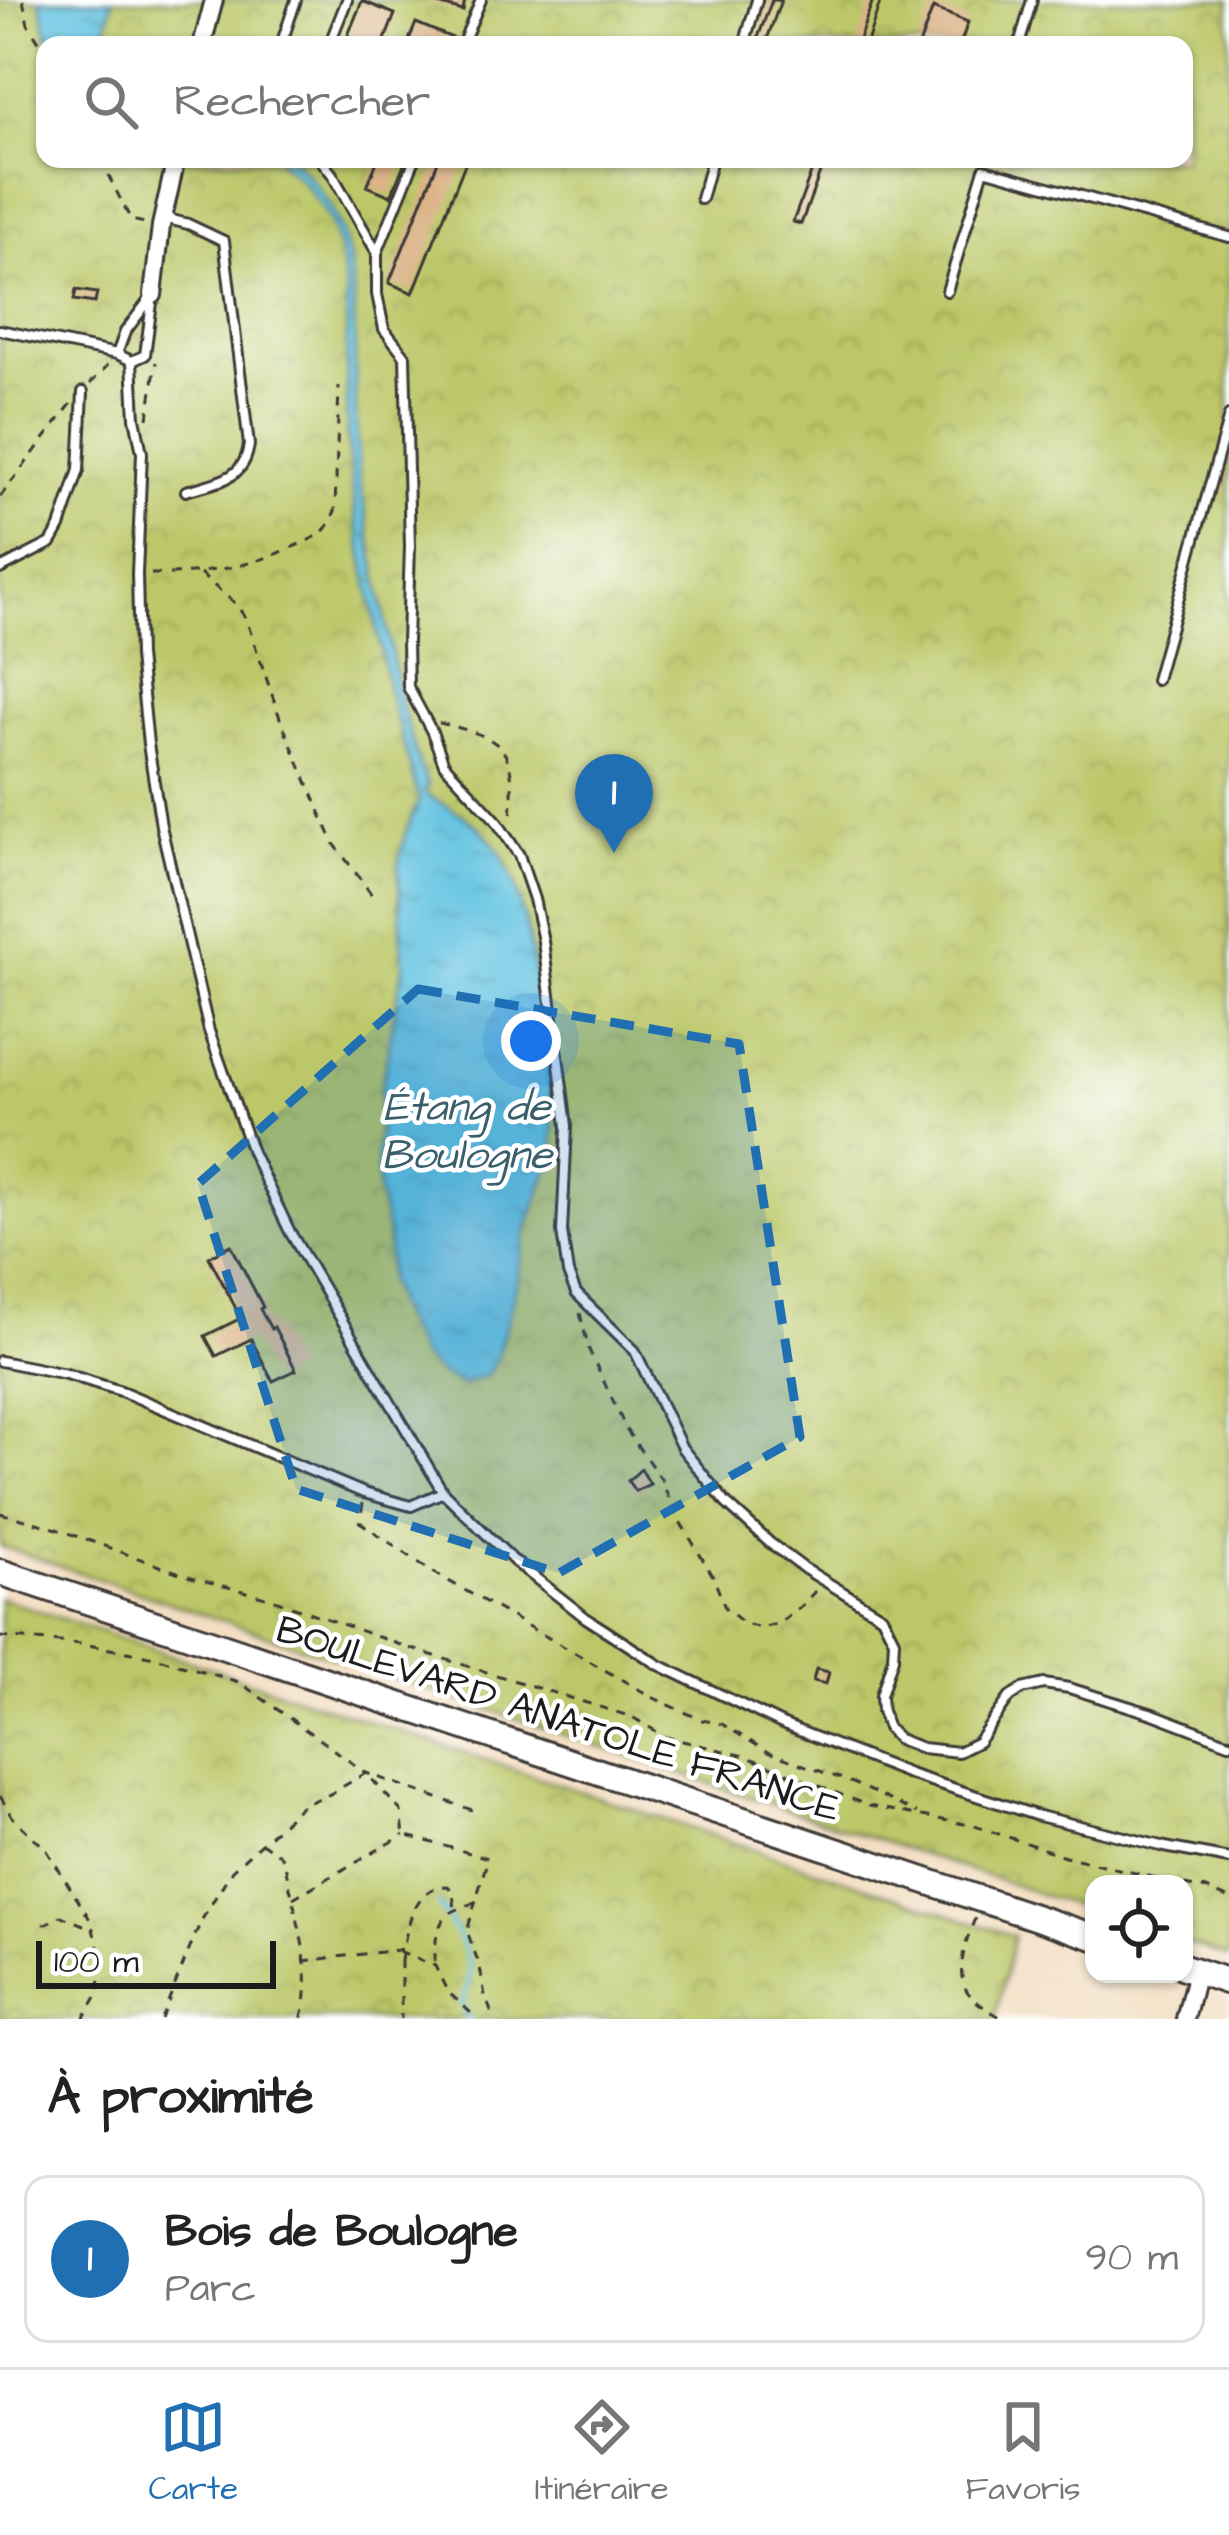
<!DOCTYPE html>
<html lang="fr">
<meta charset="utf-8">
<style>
:root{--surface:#fff;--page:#f2f2f2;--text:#222;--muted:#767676;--line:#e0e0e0;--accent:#1f6fb2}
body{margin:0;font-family:"Architects Daughter",sans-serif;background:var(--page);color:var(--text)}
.controls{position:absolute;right:36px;bottom:36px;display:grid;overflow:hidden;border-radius:24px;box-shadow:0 3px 9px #0004}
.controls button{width:108px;height:108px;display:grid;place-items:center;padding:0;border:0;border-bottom:3px solid var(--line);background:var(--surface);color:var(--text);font:60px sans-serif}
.scale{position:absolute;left:36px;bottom:30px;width:240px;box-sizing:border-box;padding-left:12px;border:6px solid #1c1c1c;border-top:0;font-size:33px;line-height:42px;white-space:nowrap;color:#1c1c1c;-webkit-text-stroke:9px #fff;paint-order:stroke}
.you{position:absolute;left:531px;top:1041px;width:42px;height:42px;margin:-30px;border:9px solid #fff;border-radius:50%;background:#1a73e8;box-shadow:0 0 0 18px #1a73e833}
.badge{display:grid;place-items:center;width:78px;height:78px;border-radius:50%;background:var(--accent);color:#fff;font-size:39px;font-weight:700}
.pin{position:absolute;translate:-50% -99px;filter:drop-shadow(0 3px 6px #0008)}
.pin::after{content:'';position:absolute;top:63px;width:42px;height:36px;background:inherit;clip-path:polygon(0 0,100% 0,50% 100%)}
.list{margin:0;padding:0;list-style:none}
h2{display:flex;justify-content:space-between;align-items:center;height:156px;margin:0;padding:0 48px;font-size:51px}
h2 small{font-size:39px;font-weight:400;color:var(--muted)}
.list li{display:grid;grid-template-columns:78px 1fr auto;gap:36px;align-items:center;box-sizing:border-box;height:168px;margin:0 24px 24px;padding:0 24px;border:3px solid var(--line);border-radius:24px}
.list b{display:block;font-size:45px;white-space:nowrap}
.list p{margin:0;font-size:39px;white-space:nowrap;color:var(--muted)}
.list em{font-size:39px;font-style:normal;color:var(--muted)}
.icon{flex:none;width:66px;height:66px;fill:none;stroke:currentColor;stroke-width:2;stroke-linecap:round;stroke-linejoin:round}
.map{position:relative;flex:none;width:1229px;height:2019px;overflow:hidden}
.search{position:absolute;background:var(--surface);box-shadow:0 3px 9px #0004;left:36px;right:36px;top:36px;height:132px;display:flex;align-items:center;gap:30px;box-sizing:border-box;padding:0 42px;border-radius:24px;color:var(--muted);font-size:45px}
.sheet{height:348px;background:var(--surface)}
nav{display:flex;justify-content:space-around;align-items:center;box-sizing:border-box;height:168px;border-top:3px solid var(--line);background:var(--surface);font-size:33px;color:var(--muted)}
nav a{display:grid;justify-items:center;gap:6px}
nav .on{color:var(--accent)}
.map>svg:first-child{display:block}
.park{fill:url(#park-crowns);stroke:#6c7242;stroke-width:3;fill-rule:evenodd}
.water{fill:url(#water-ripples);stroke:#40707e;stroke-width:3}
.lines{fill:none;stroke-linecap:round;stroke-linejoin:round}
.stream{stroke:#63c3e1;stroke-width:4.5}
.building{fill:#dbb387}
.service-casing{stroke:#3c3935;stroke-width:14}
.minor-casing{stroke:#3c3935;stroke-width:22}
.secondary-casing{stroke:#3c3935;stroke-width:30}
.path{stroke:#3c3935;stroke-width:3;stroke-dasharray:9 9;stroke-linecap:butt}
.service{stroke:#fff;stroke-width:8}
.minor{stroke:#fff;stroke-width:16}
.secondary{stroke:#fff;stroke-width:24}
.path-bridge{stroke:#3c3935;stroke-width:3;stroke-dasharray:9 9;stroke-linecap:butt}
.marked{fill:#1f6fb2;fill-opacity:0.2;stroke:#1f6fb2;stroke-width:9;stroke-dasharray:24 15;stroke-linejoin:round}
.labels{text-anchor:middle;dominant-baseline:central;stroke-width:9;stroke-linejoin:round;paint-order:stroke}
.street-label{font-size:39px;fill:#1c1c1c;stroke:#fff}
.water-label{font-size:42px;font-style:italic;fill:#385f6b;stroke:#fff}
</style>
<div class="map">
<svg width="1229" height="2019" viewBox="0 0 1229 2019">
<defs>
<pattern id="park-crowns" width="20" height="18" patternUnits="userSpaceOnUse" patternTransform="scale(3)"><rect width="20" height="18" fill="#bbc768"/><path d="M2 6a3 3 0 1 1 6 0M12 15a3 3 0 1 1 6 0" fill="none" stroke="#a0aa5a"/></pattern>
<pattern id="water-ripples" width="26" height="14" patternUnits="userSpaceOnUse" patternTransform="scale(3)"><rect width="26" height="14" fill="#63c3e1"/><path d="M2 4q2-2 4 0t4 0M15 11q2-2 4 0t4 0" fill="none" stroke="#55a7c0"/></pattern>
</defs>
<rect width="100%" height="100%" fill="#fff"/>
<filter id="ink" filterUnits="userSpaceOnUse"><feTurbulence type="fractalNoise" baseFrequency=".00833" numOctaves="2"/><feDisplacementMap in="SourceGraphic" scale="24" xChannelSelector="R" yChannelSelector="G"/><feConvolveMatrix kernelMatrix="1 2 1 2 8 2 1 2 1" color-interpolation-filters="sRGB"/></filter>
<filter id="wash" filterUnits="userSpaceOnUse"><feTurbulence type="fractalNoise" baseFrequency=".004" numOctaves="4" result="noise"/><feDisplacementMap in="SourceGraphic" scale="48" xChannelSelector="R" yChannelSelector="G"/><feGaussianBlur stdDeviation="2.7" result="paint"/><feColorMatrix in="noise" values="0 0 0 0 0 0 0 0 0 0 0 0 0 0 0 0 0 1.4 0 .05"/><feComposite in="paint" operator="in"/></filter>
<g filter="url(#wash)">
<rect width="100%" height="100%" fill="#f3dec2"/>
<g class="park">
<path d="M0,0H1229V1958L1184,1942V1884H1094V1912L0,1546ZM45,45H1184V159H45Z"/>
<path d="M0,1598L1014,1936L995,2019H0Z"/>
</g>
<g class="water">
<path d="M40,0H113L102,45H53L47,34Z"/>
<path d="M276,159H291C355,215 354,275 355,354C355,394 356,434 359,475L400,700L416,755L428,786L425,790L427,795L464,816L482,830L501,853L515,885L527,928L546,1042L554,1129L553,1156L528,1227L513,1298L497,1358L486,1376L462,1384L440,1374L421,1356L397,1310L388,1280V1237L378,1191L377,1154L381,1089L403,968L398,865L405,834L419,799L388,689L355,513L347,437L346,292L340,252L329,220L319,203L301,180Z"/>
</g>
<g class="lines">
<path class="stream" d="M438,1905C451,1921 471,1955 470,1975C469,1986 464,1994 461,2004L468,2019"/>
</g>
<g id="blocks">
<g class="building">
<path d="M424,0H465L463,11Z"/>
<path d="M772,0H781L765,45H760L756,43Z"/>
<path d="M873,0H881L866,45H857Z"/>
<path d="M362,1L395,14L383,45H344Z"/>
<path d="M933,8L968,22L960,45H919Z"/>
<path d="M416,23L455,39L452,45H407Z"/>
<path d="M378,159H406L391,196L367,186Z"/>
<path d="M439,159H467L413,293L389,283Z"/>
<path d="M816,159H825L801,224L793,222Z"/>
<path d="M76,290L97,293L95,303L74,300Z"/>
<path d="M231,1245L263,1307L260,1309L271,1329L274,1327L296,1370L273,1381L251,1339L216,1356L205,1336L241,1318L209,1257Z"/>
<path d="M641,1469L650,1484L635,1491L628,1481Z"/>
<path d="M816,1669L829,1672L826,1684L813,1681Z"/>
</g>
</g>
</g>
<g filter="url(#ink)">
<use href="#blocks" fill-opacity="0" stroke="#3c3935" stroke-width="3"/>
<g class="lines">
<defs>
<g id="service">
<path d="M281,45L296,0"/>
<path d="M329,45L347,0"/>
<path d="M462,45L481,0"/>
<path d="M744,45L757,0"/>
<path d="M1019,45L1032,0"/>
<path d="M320,159L332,174L376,251"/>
<path d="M415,159L377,253V294L384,329L405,356L410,546L407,642L408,687L432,732L444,764L495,819L519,855L534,899L543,941L567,1126L562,1232L568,1273L576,1293L635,1351L682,1448L726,1503L770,1543L805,1569L882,1616L894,1640L893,1658L881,1695L882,1711L888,1728L898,1739L922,1748L958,1752L978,1742L1010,1697L1022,1689L1044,1684L1069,1688L1153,1714L1229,1743"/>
<path d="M701,199L712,159"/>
<path d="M164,218L188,224L224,241L249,445C244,481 216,482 186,491"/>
<path d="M947,291L984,169L1229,237"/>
<path d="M153,295L145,355L132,361L117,354L125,332Z"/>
<path d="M0,330L117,354"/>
<path d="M132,361L135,418L142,453L137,574L139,656L148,744L161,826L209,1031L252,1152L290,1232L443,1492L514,1561L586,1618L659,1665L784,1725L909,1774L1035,1815L1165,1847L1229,1859"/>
<path d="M0,569L51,543L60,527L79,470L83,392"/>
<path d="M1156,680L1229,416"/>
<path d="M0,1361L66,1374L121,1391L364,1493L411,1506L443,1492"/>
</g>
<g id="minor">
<path d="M202,45L214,0"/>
<path d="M153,295L161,226L176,159"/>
<path d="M1185,2019L1197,1972"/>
</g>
<g id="secondary">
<path d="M0,1572L1094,1937"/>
<path d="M1184,1967L1229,1982"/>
</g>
</defs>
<use href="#service" class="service-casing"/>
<use href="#minor" class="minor-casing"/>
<use href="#secondary" class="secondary-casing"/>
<g class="path">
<path d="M23,0L28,24L45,51"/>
<path d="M100,159L131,220L145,223"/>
<path d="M90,384L108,365"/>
<path d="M148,418L156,362"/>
<path d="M0,497L71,404"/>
<path d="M151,574C201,575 246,568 293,547C304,542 318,538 326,528C329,525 333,515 335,511L339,386"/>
<path d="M200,574L236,604L246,619L281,721L333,842L372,895"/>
<path d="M439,723C505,738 516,747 511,817"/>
<path d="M580,1313L589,1350L627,1431L661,1479L676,1515L713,1576L725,1608L745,1624L761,1628L780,1623L802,1606L815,1591"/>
<path d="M363,1503L360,1522L431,1571L654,1698L702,1720L722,1724L768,1752L853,1783L917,1813"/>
<path d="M0,1513L51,1527L191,1577L269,1598L409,1648L632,1717L666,1737L745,1756L869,1806L975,1826L1065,1856L1181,1884"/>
<path d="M0,1637L82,1644L155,1657L239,1682L366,1773L472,1810"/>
<path d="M0,1796L13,1818L46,1849L91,1921L101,1960L99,1992L83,2019"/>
<path d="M261,1843L280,1855L285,1864C293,1909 317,1974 301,2019"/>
<path d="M1184,1885L1207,1889L1229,1899"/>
<path d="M293,1898L404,1835"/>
<path d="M975,1918C967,1940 952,1975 970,1995C978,2005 993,2012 1003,2019"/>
<path d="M43,1925L61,1916L91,1928"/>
<path d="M399,1951L435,1966L447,1991L471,2013V2019"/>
<path d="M401,1960V2019"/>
<path d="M303,1961L398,1950L403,1948C409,1921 415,1886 448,1886L453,1892L455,1910"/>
<path d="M435,1962C435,1945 435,1920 454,1911C460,1908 468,1906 474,1902"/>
<path d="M161,2019L201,1921L232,1870L302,1805L330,1794L366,1773L401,1811L404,1835L488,1858L467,1931L480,1967L485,1996L494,2019"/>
</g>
<use href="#service" class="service"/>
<use href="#minor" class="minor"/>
<use href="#secondary" class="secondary"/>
<path class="path-bridge" d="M401,1960L403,1948"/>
</g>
</g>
<path class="marked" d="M418,989L739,1044L800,1437L559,1573L296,1489L198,1184Z"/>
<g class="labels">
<g class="street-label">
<text transform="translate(558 1720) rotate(18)">BOULEVARD ANATOLE FRANCE</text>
</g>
<g class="water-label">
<text x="467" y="1108">Étang de<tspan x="467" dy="48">Boulogne</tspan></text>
</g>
</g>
</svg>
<div class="controls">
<button><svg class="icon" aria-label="locate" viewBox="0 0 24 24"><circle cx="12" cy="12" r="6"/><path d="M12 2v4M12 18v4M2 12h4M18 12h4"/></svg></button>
</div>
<div class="scale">100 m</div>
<div class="you"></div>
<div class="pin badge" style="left:614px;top:853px">1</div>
<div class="search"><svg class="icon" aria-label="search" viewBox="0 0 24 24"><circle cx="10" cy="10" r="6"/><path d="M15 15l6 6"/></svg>Rechercher</div>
</div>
<section class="sheet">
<h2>À proximité<small></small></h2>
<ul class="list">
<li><span class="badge">1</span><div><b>Bois de Boulogne</b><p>Parc</p></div><em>90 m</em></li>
</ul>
</section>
<nav>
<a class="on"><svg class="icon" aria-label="map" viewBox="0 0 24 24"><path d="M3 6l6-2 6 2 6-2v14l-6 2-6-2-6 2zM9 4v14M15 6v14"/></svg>Carte</a>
<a><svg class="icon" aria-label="directions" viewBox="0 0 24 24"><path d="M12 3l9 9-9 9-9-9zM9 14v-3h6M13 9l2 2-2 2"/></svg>Itinéraire</a>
<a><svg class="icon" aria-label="saved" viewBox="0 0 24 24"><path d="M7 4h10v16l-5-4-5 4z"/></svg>Favoris</a>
</nav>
